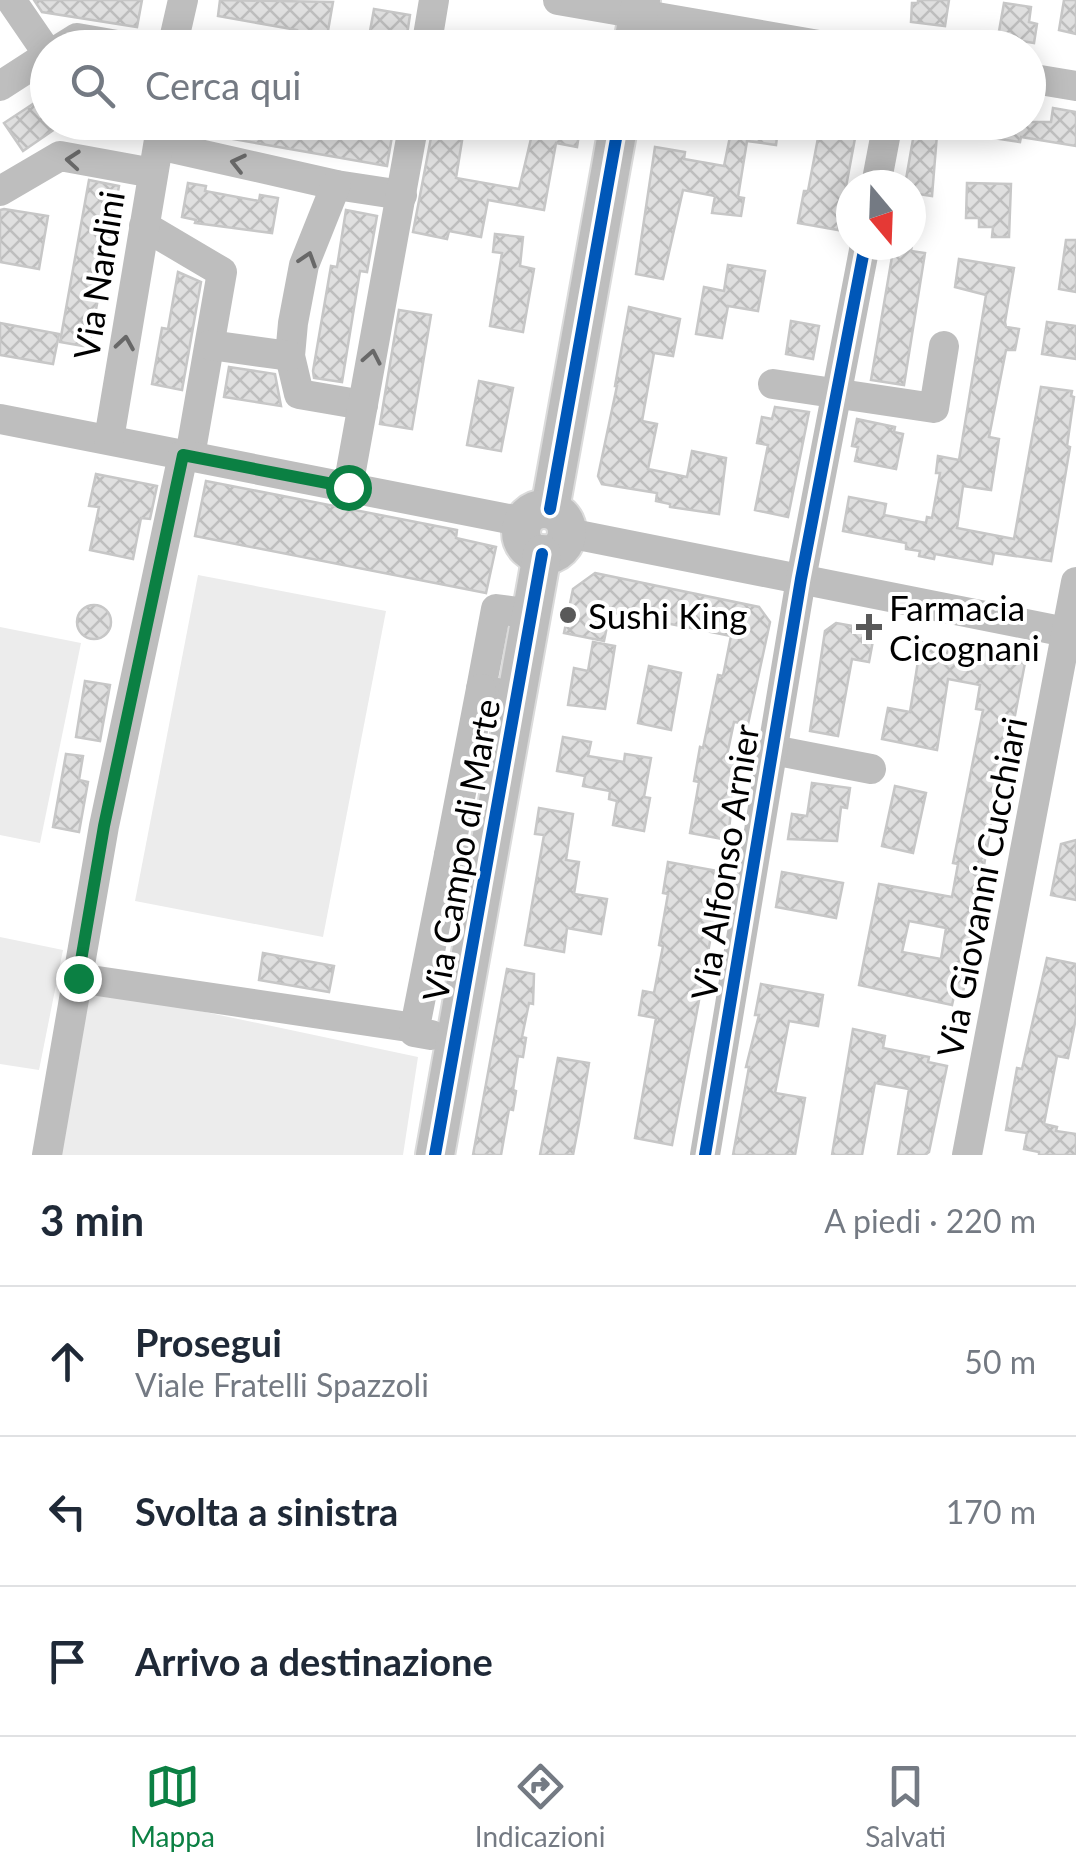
<!DOCTYPE html>
<html lang="it">
<meta charset="utf-8">
<style>
:root{--surface:#fff;--page:#f2f2f3;--text:#1f2937;--muted:#747a83;--line:#e0e1e3;--accent:#0b8043}
body{margin:0;font-family:Lato,sans-serif;background:var(--page);color:var(--text)}
.compass{position:absolute;left:836px;top:170px;width:90px;height:90px;border-radius:50%;background:var(--surface);box-shadow:0 5px 25px #0003;rotate:161deg}
.stop{position:absolute;width:30px;height:30px;margin:-22px;border:8px solid #0b8043;border-radius:50%;background:#fff}
.stop.end{background:#0b8043;border-color:#fff;box-shadow:0 2px 10px #0008}
.list{margin:0;padding:0;list-style:none}
h2{display:flex;justify-content:space-between;align-items:center;height:130px;margin:0;padding:0 40px;font-size:42px}
h2 small{font-size:32px;font-weight:400;color:var(--muted)}
.list li{display:grid;grid-template-columns:65px 1fr auto;gap:30px;align-items:center;box-sizing:border-box;height:150px;padding:0 40px;border-top:2px solid var(--line)}
.list b{display:block;font-size:38px;white-space:nowrap}
.list p{margin:0;font-size:32px;white-space:nowrap;color:var(--muted)}
.list em{font-size:32px;font-style:normal;color:var(--muted)}
.icon{flex:none;width:55px;height:55px;fill:none;stroke:currentColor;stroke-width:2;stroke-linecap:round;stroke-linejoin:round}
.map{position:relative;flex:none;width:1076px;height:1155px;overflow:hidden}
.search{position:absolute;background:var(--surface);box-shadow:0 5px 25px #0003;left:30px;right:30px;top:30px;height:110px;display:flex;align-items:center;gap:25px;box-sizing:border-box;padding:0 35px;border-radius:55px;color:var(--muted);font-size:38px}
.sheet{height:580px;background:var(--surface)}
nav{display:flex;justify-content:space-around;align-items:center;box-sizing:border-box;height:140px;border-top:2px solid var(--line);background:var(--surface);font-size:28px;color:var(--muted)}
nav a{display:grid;justify-items:center;gap:5px}
nav .on{color:var(--accent)}
.map>svg:first-child{display:block}
.garden{fill:#ececec}
.building{fill:url(#building-cross-hatch);stroke:#c7c7c7;stroke-width:2.5;fill-rule:evenodd}
.lines{fill:none;stroke-linecap:round;stroke-linejoin:round}
.major-casing{stroke:#dbdbdb;stroke-width:42}
.minor{stroke:#bebebe;stroke-width:30}
.major{stroke:#bebebe;stroke-width:38}
.cycleway-casing{stroke:#fff;stroke-width:19}
.cycleway{stroke:#0057b8;stroke-width:12}
.oneway{stroke:#686868}
.route{stroke:#0b8043;stroke-width:12}
.poi-dot{fill:#595959;stroke:#fff;stroke-width:4}
.labels{text-anchor:middle;dominant-baseline:central;stroke-width:8;stroke-linejoin:round;paint-order:stroke}
.street-label{font-size:35px;fill:#000;stroke:#fff}
.poi-label{font-size:35px;fill:#000;stroke:#fff;text-anchor:start}
</style>
<div class="map">
<svg width="1076" height="1155" viewBox="0 0 1076 1155">
<defs>
<pattern id="building-cross-hatch" width="8" height="8" patternUnits="userSpaceOnUse" patternTransform="scale(2.5)"><rect width="8" height="8" fill="#dfdfdf"/><path d="M0 0l8 8M0 8l8-8" fill="none" stroke="#bebebe"/></pattern>
</defs>
<rect width="100%" height="100%" fill="#fff"/>
<g class="garden">
<path d="M198,575L386,611L323,937L135,901Z"/>
<path d="M0,627L81,643L40,843L0,835Z"/>
<path d="M0,937L63,950L39,1070L0,1064Z"/>
<path d="M82,986L418,1057L403,1155H51Z"/>
</g>
<g class="building">
<path d="M34,0H142L137,27L42,12Z"/>
<path d="M220,0L333,2L325,48H294L297,30L218,16Z"/>
<path d="M918,0H949L945,26L911,22L912,3H918Z"/>
<path d="M1064,0H1076V34L1059,30Z"/>
<path d="M1004,3L1031,7L1029,22L1037,24L1034,43L998,37Z"/>
<path d="M374,9L410,15L405,48H367Z"/>
<path d="M48,94V122H65L23,151L4,123Z"/>
<path d="M1053,108L1076,112V146L1021,137L1020,142L986,137L987,122H1051Z"/>
<path d="M188,122H317L392,136L387,166L187,131Z"/>
<path d="M434,122H465L456,178L519,189L535,122H581L577,147L556,143L544,210L488,200L481,237L449,231L447,239L413,232Z"/>
<path d="M733,122L778,129L776,145L747,141L738,197L744,198L741,216L712,213L715,196L683,190L663,279L636,274L655,147L685,152L684,159L724,166Z"/>
<path d="M821,122H858L838,230L798,223L804,191H808Z"/>
<path d="M916,122H938L932,196L911,193V185H905Z"/>
<path d="M89,180L119,186L89,347L60,342Z"/>
<path d="M188,183L206,186L205,191L259,201L260,195L278,198L272,233L195,223L196,220L182,217Z"/>
<path d="M967,183L1011,184L1009,237H992L993,227H979V218H966Z"/>
<path d="M4,209L48,216L39,269L0,262V210Z"/>
<path d="M346,210L377,216L367,272L360,271L342,382L314,378L313,371L331,266L337,267Z"/>
<path d="M495,234L523,237L520,266L534,269L523,332L490,326L502,253L493,252Z"/>
<path d="M1066,240H1076V292L1059,289Z"/>
<path d="M894,245H912L911,251L925,253L904,385L871,380Z"/>
<path d="M959,259L1014,268L1005,322L1006,327L1019,329L1015,350H1006L989,437L999,439L991,490L963,486L957,528L1014,539L1041,387L1072,391L1071,396L1074,397L1067,446L1070,447L1051,561L994,553L992,564L935,554L934,559L919,556L920,551L906,549V543L843,531L849,497L886,504L884,515L926,523L927,517L932,518L940,473H936L938,456L959,460L986,295L955,287Z"/>
<path d="M728,265L765,271L758,311L728,306L722,338L696,334L704,287L724,291Z"/>
<path d="M178,272L201,282L182,390L152,384L162,328L168,329Z"/>
<path d="M629,307L680,319L673,356L654,353L642,421L657,424L648,469L687,477L692,451L726,458L719,514L670,507V504L656,501L657,493L602,484L598,476L617,386H615Z"/>
<path d="M399,310L431,315L412,429L380,424Z"/>
<path d="M791,321L819,326L813,359L786,354Z"/>
<path d="M1047,322L1076,326V359L1042,354Z"/>
<path d="M0,323L59,334L53,364L0,355Z"/>
<path d="M229,367L275,374L281,406L224,397Z"/>
<path d="M479,381L513,388L501,451L467,445Z"/>
<path d="M775,407L809,412L788,517L755,510L768,445L757,443L762,417L772,419Z"/>
<path d="M857,419L895,427L894,432L903,434L896,469L855,461L858,447L852,446Z"/>
<path d="M96,474L157,486L150,519L141,518L133,559L90,550L99,507L89,506Z"/>
<path d="M206,481L457,530L456,538L496,547L486,593L195,536Z"/>
<path d="M595,573L759,607L770,622L748,724L734,722L726,760L736,762L728,840L690,833L699,782L694,781L700,747L703,748L718,675L723,676L731,636L610,612L604,641L564,633L573,589Z"/>
<circle cx="94" cy="622" r="17"/>
<path d="M836,623L875,630L869,662L852,659L838,736L810,731L825,631Z"/>
<path d="M593,642L615,646L605,709L568,705L574,668L588,671Z"/>
<path d="M921,642L986,655V652L1014,657L1013,662L1025,663L999,799H995L963,993L955,992L952,1005L859,985L879,884L952,897L958,864L953,863L983,710L976,709L980,685L948,679L937,750L882,739L888,708L910,712ZM909,921L946,928L941,959L902,952Z"/>
<path d="M649,666L681,673L671,730L638,723Z"/>
<path d="M85,681L110,685L100,741L76,737Z"/>
<path d="M563,737L591,742L588,756L624,762L625,754L651,758L644,797L650,798L644,831L613,825L617,801L609,799L610,791L583,786L585,776L557,771Z"/>
<path d="M66,754L83,756L79,780L88,782L79,832L53,827Z"/>
<path d="M812,783L850,788L847,808L841,807L837,841L788,839L792,814L807,816Z"/>
<path d="M895,786L926,793L913,853L882,846Z"/>
<path d="M539,808L573,814L566,860L579,862L574,894L607,899L601,934L567,928L564,952L525,945L544,835L535,834Z"/>
<path d="M1076,840V900L1051,895L1061,844Z"/>
<path d="M668,862L723,872L672,1145L635,1138L656,1018L639,1015L643,991L654,993L663,946L659,945L668,894L663,893Z"/>
<path d="M782,872L843,883L836,918L776,907Z"/>
<path d="M263,953L334,966L329,992L259,980Z"/>
<path d="M1047,958L1076,964V1018L1068,1058L1057,1056L1044,1124L1057,1127L1056,1131L1076,1134V1155H1039V1152L1024,1149L1027,1133L1006,1130L1017,1068L1022,1069Z"/>
<path d="M507,969L534,974L533,1004L529,1003L522,1037L526,1038L523,1057L518,1056L513,1090L516,1091L513,1110L509,1109L501,1155H473Z"/>
<path d="M761,984L823,995L818,1026L789,1021L775,1093L805,1098L795,1155H733L749,1067H746L759,1015H755Z"/>
<path d="M853,1029L885,1036L883,1048L929,1057L928,1062L947,1066L929,1152L925,1155H898L909,1089L875,1083L862,1155H832Z"/>
<path d="M558,1058L589,1063L579,1123L573,1155H540Z"/>
</g>
<g class="lines">
<defs>
<g id="major">
<path d="M632,48L641,0"/>
<path d="M550,509L619,122"/>
<circle cx="544" cy="532" r="23"/>
<path d="M435,1155L542,554"/>
</g>
</defs>
<use href="#major" class="major-casing"/>
<g class="minor">
<path d="M11,0L48,54"/>
<path d="M558,0L836,48"/>
<path d="M61,48L77,38L134,48"/>
<path d="M172,48L183,0"/>
<path d="M426,48L434,0"/>
<path d="M1028,78L1076,86"/>
<path d="M0,86L48,55"/>
<path d="M159,145L336,185L402,195"/>
<path d="M336,185L304,265L293,323L290,356L299,394L363,405"/>
<path d="M876,185L888,122"/>
<path d="M0,191L60,156L153,173"/>
<path d="M144,226L222,272L190,456"/>
<path d="M210,345L290,356"/>
<path d="M773,384L934,408L944,346"/>
<path d="M0,419L524,522"/>
<path d="M109,439L162,122"/>
<path d="M348,487L414,122"/>
<path d="M568,533L1076,634"/>
<path d="M501,694L481,689L496,609L532,614"/>
<path d="M773,750L871,769"/>
<path d="M467,859L449,855L481,689"/>
<path d="M77,978L415,1028"/>
<path d="M431,1035L414,1032L449,855"/>
<path d="M47,1155L104,826L183,455"/>
<path d="M705,1155L801,579L865,245"/>
<path d="M967,1155L1076,582"/>
</g>
<use href="#major" class="major"/>
<defs>
<g id="cycleway">
<path d="M550,509L619,122"/>
<path d="M435,1155L542,554"/>
<path d="M705,1155L801,579L865,245"/>
</g>
</defs>
<use href="#cycleway" class="cycleway-casing"/>
<use href="#cycleway" class="cycleway"/>
</g>
<defs><path id="oneway-chevron" d="M-2-3.5L2.5 0L-2 3.5" fill="none" stroke-width="1.6" stroke-linecap="round" stroke-linejoin="round" transform="scale(2.5)"/></defs>
<g class="oneway">
<use href="#oneway-chevron" transform="translate(73 160) rotate(-175)"/>
<use href="#oneway-chevron" transform="translate(238 163) rotate(-167)"/>
<use href="#oneway-chevron" transform="translate(308 259) rotate(-72)"/>
<use href="#oneway-chevron" transform="translate(125 343) rotate(-81)"/>
<use href="#oneway-chevron" transform="translate(372 357) rotate(-79)"/>
</g>
<g class="lines">
<path class="route" d="M78,978L104,826L183,455L348,487"/>
</g>
<g class="poi-dot">
<circle cx="568" cy="615" r="10"/>
<path d="M864 612h10v10h10v10h-10v10h-10v-10h-10v-10h10z"/>
</g>
<g class="labels">
<g class="street-label">
<text transform="translate(98 275) rotate(-81)">Via Nardini</text>
<text transform="translate(460 850) rotate(-80)">Via Campo di Marte</text>
<text transform="translate(724 862) rotate(-81)">Via Alfonso Arnier</text>
<text transform="translate(981 887) rotate(-79)">Via Giovanni Cucchiari</text>
</g>
<g class="poi-label">
<text x="889" y="607">Farmacia<tspan x="889" dy="40">Cicognani</tspan></text>
<text x="588" y="615">Sushi King</text>
</g>
</g>
</svg>
<svg class="compass" viewBox="-18 -18 36 36"><path d="M0-13l5 13h-10z" fill="#e53935"/><path d="M0 13l5-13h-10z" fill="#747a83"/></svg>
<div class="stop" style="left:348px;top:487px"></div>
<div class="stop end" style="left:78px;top:978px"></div>
<div class="search"><svg class="icon" aria-label="search" viewBox="0 0 24 24"><circle cx="10" cy="10" r="6"/><path d="M15 15l6 6"/></svg>Cerca qui</div>
</div>
<section class="sheet">
<h2>3 min<small>A piedi · 220 m</small></h2>
<ul class="list">
<li><svg class="icon" aria-label="ahead" viewBox="0 0 24 24"><path d="M12 20V5M6 11l6-6 6 6"/></svg><div><b>Prosegui</b><p>Viale Fratelli Spazzoli</p></div><em>50 m</em></li>
<li><svg class="icon" aria-label="left" viewBox="0 0 24 24"><path d="M17 20v-9H6M10 6l-5 5 5 5"/></svg><div><b>Svolta a sinistra</b></div><em>170 m</em></li>
<li><svg class="icon" aria-label="arrive" viewBox="0 0 24 24"><path d="M6 21V4h12l-3 4 3 4H6"/></svg><div><b>Arrivo a destinazione</b></div></li>
</ul>
</section>
<nav>
<a class="on"><svg class="icon" aria-label="map" viewBox="0 0 24 24"><path d="M3 6l6-2 6 2 6-2v14l-6 2-6-2-6 2zM9 4v14M15 6v14"/></svg>Mappa</a>
<a><svg class="icon" aria-label="directions" viewBox="0 0 24 24"><path d="M12 3l9 9-9 9-9-9zM9 14v-3h6M13 9l2 2-2 2"/></svg>Indicazioni</a>
<a><svg class="icon" aria-label="saved" viewBox="0 0 24 24"><path d="M7 4h10v16l-5-4-5 4z"/></svg>Salvati</a>
</nav>
